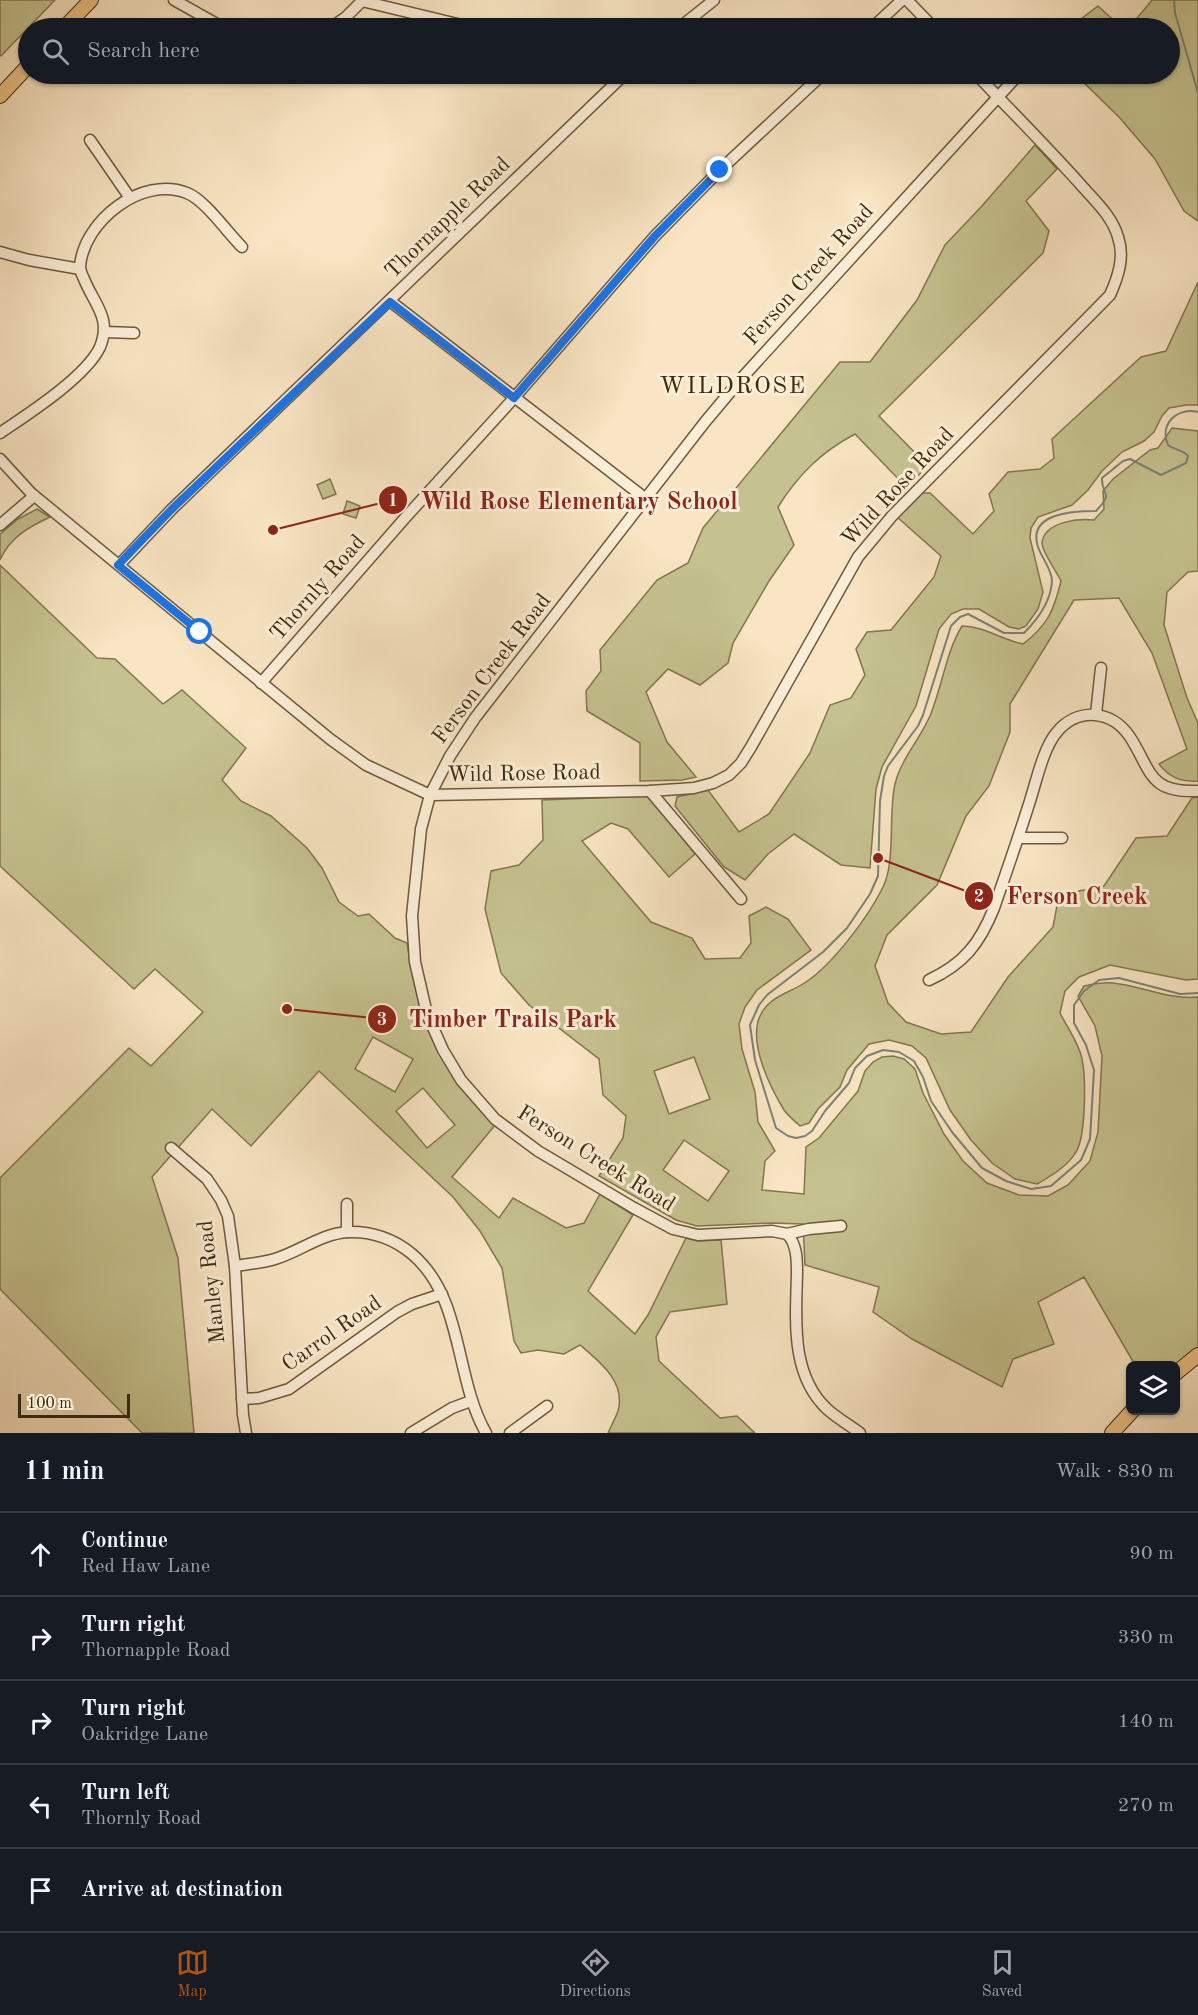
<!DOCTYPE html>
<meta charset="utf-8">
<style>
:root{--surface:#171b24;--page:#242831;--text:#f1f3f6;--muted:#9ea1a6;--line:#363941;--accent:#b45309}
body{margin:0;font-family:"Old Standard TT",serif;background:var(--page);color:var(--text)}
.controls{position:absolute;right:18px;bottom:18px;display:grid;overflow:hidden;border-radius:9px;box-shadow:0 2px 4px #0004}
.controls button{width:54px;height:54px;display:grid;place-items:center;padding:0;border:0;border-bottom:2px solid var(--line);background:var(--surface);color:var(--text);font:30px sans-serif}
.scale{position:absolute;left:18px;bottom:15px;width:112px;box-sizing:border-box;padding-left:6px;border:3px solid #402c0d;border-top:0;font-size:16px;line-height:21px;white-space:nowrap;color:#402c0d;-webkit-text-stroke:4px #fbeed8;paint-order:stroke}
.stop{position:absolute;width:18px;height:18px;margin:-14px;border:4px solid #1a73e8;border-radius:50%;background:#fff}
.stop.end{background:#1a73e8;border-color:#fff;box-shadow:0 2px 6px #0008}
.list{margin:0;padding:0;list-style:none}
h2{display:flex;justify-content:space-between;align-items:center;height:78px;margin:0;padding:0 24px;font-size:26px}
h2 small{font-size:20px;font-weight:400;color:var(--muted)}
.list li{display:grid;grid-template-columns:39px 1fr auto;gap:18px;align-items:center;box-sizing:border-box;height:84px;padding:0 24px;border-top:2px solid var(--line)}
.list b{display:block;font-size:22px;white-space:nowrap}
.list p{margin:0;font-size:20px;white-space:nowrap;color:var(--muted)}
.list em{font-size:20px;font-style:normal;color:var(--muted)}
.icon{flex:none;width:33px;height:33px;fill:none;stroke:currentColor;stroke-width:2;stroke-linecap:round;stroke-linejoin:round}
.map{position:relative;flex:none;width:1198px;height:1433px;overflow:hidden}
.search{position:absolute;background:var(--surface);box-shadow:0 2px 4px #0004;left:18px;right:18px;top:18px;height:66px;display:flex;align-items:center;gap:15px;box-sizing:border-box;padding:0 21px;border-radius:33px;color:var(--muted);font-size:22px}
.sheet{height:498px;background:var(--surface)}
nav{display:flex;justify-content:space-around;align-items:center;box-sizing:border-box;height:84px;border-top:2px solid var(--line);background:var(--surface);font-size:16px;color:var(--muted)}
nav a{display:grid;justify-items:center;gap:3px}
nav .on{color:var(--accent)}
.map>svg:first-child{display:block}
.green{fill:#c5c28f;stroke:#82774e;stroke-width:1.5;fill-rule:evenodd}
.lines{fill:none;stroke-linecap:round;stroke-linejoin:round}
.stream{stroke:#7b8377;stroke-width:2}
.minor-casing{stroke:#6e5a3a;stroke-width:13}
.major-casing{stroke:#402c0d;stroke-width:16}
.minor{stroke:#fbeed8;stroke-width:10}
.major{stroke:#ecc282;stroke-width:14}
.route{stroke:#1a73e8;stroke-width:8}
.labels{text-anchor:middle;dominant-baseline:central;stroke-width:6;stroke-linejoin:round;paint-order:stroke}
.street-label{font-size:22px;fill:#402c0d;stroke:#fbeed8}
.neighbourhood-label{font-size:24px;letter-spacing:1.5px;fill:#402c0d;stroke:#fbeed8}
.leader{fill:none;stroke:#8f2418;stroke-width:2}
.callout-dot{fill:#8f2418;stroke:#fbeed8;stroke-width:2}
.mark-label{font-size:18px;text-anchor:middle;font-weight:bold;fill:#fff}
.callout-label{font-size:24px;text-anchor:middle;font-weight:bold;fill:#8f2418;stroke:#fbeed8;stroke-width:6;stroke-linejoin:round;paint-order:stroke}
</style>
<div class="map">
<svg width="1198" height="1433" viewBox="0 0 1198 1433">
<rect width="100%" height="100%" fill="#f9e5c3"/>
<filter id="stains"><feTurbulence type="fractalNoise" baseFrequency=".00333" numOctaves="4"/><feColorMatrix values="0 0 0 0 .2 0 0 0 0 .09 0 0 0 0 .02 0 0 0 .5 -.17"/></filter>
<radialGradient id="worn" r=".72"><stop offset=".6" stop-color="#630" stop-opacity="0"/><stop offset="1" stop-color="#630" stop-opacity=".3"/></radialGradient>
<g class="green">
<path d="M0,0H55L1,56L0,55Z"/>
<path d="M1152,0H1198V221L1184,211L1155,159L1119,117L1075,74H1170V28H1129Z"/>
<path d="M1098,6L1122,28H1069Z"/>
<path d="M1035,145L1057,169L1026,201L1049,231L1043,253L879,416L928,466L906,487L855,434C821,452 798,475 778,507L794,545L769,581L733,643L728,663L700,685L668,669L646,692L667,742L696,777L682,780L640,781V743L587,711L586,691L601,671L600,650L657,580L688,563L703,528L840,362H870L917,300L945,245L981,207Z"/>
<path d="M1198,282V405H1186L1169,408L1162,416L1154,432L1144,441L1122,452L1102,471L1088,490L1072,505L1038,517L1031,528L1030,538L1043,592L1038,609L1026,626L1019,629L1009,627L979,609H963L951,614L939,629L916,706L882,767L876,789L870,868L841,865L794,834L768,854L745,880L724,867L675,806L677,797L708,790L739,832L769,814L810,753L830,705L851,698L865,675L856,649L867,632L891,630L934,577L941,556L897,517L919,493H930L973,534L994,511L989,494L1008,472L1040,469L1054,458L1052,439L1141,357L1166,351Z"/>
<path d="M1172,428L1198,431V571L1188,572L1167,592L1164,625L1187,698L1198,723V781C1181,782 1170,778 1159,764L1187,749L1152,653L1119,598L1074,600L1010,704V732L989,786L966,816L937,885L887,935L875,966L888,1003L906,1022L941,1034L971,1032L1008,977L1053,927L1059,895L1104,886L1136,838L1167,836L1192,798L1198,797V979L1186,980L1110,965L1079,977L1065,991L1060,1013C1067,1027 1079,1043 1082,1059C1086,1078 1086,1136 1076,1152C1068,1166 1051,1176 1037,1184L1015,1179L992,1163L971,1140L950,1110L926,1058L912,1046L889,1040L869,1044L847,1070L840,1087L818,1109L809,1123L800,1126C795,1121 788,1116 784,1110C770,1087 748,1043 760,1016C769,996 790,993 806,982C833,964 869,916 883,887C896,861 888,815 895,784C901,759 920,739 930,716C942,687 946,652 962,626C984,626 1002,640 1023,644C1048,625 1054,610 1061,581C1057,572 1042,552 1042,543C1044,522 1078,518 1094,520L1104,509L1103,491L1113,479L1150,450L1158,448Z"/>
<path d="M330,479L336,494L323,499L317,485Z"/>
<path d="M347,501L360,506L356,518L343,514Z"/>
<path d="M37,509L50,517C29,527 10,537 0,560V534L18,519Z"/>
<path d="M0,565L97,658L115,659L163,704L182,690L246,748L222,780L241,801L271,816L307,848L322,868L339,902L358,916L369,914L395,938L407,943C415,998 429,1044 464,1091C473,1103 485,1113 496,1124L452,1177L499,1218L513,1198L566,1228L584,1223L600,1194L633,1215L588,1291L635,1334L648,1315L686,1238L698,1241L721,1240L727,1304L670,1312L656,1337L659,1361L720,1418L737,1416L755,1433H608C611,1426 615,1419 618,1411C626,1382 600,1362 580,1345L564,1354L538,1350L521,1353L514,1341L502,1268L480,1231L453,1197L319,1071L251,1146L212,1109L152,1177L178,1258L194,1433H142L0,1289V1178L129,1048L151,1066L203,1012L155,969L134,989L0,866ZM373,1037L413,1059L395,1092L355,1069ZM423,1088L455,1125L427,1148L396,1111Z"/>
<path d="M647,796L653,801L695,854L669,877L628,829L611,823L582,841L651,922L692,938L705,959L740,958L751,943L749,916L766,907L788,919L811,950L757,990L745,1007L739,1024L742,1049L755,1092L758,1122L775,1151L765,1161L762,1190L804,1194L806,1147L819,1138L858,1091L865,1071L873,1062L882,1057L893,1056L904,1059L915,1069L923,1093L944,1134L963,1161L987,1183L1019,1195L1048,1196L1068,1185L1090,1161L1098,1132L1102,1056L1095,1026L1078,996L1084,986C1093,984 1104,982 1113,983C1142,986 1169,1000 1198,997V1347L1175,1365H1135L1084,1277L1038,1302L1054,1344L1013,1359L1002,1387L912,1339L873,1312L879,1287L805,1265L803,1224L773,1223L697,1226L676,1220L599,1176L623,1138L626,1116L603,1095L599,1059L529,1005L501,973L485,909L491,871L519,865L543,840L542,800ZM694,1057L710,1099L669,1114L654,1071ZM684,1140L729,1171L708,1201L663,1170Z"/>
</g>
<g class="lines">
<g class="stream">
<path d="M1174,0L1175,13L1198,93"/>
<path d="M1198,412C1177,407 1159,424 1168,445C1174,450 1184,450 1188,456L1186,463L1161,475L1130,459L1123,461L1102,478C1101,496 1115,491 1096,511C1073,511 1027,513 1038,547C1042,558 1052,570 1052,581C1051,602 1038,619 1024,633H1004L968,614L960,617L951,626L923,715L918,726L888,766L884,776L880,801L878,876L870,894L847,928L823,952L767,995L759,1005L750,1025L755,1060L776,1128L788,1136L796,1138L805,1136L812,1131L825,1111L849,1083L855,1068L867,1056L883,1050L899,1052L914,1061L923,1077L931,1101L952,1132L982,1168L1006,1181L1031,1189L1051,1186L1081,1160L1090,1139L1094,1070L1086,1045L1074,1023V1005L1084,991L1099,980L1119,978L1180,994L1198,993"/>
</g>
<defs>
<g id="minor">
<path d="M174,0L224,28"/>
<path d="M907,0L934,28"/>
<path d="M362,1L474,28"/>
<path d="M330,28L346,17L363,0"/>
<path d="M679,28L714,0"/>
<path d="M872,28L902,0"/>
<path d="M1058,28H1059"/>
<path d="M90,140L130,198"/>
<path d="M0,252L29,260L80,269"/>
<path d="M390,301L646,499"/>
<path d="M105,332L134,333"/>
<path d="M0,433C28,414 86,377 100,347C112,318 94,304 84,279C82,275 80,271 80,266C84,221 142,175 187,193C205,200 227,232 242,247"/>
<path d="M0,459L31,493L330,739L366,765L430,795L650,791L694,788L713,783L729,775L741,763L751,747L858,557L892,516L1110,295C1118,277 1125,257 1118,237C1112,216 1095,201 1081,185C1047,147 1011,111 976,74"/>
<path d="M0,525L34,496"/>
<path d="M119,565L172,509L625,74"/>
<path d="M261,683L405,518L514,398L655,236L720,170L823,74"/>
<path d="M1096,714L1101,668"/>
<path d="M650,791L741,899"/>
<path d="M1018,838H1062"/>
<path d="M929,980C964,964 980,943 994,908C1006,873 1018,839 1029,804C1036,783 1043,748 1057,732C1078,707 1112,710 1130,737C1152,771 1148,793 1198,791"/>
<path d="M171,1148L207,1179L221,1200L228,1216L235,1266L243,1415L246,1433"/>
<path d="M347,1204V1232"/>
<path d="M841,1226L809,1229L787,1234L772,1231L698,1235L673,1229L634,1208L538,1151L495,1119L461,1080L443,1050L427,1014L415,962L412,916L421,829L430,795L450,756L475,718L705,422L741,379L1019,74"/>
<path d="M787,1234C797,1244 797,1260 797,1273C796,1319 790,1374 827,1409C837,1418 849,1425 860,1433"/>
<path d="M235,1266C248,1264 262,1263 275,1259C301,1251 320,1234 348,1232C371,1231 394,1239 412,1254C464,1298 454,1377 486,1433"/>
<path d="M242,1399L259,1398L289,1389L397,1312L412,1304L442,1294"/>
<path d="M411,1433L452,1408L471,1401"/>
<path d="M510,1433L547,1406"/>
</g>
<g id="major">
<path d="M64,28L91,0"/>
<path d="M0,96L28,66"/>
<path d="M1176,1373L1198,1355"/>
<path d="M1112,1433L1133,1410"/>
</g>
</defs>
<use href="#minor" class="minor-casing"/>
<use href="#major" class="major-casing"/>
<use href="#minor" class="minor"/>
<use href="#major" class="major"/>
</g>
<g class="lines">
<path class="route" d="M200,632L118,565L172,509L390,302L514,398L655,236L720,170"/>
</g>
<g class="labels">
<g class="street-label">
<text transform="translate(448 218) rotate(-44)">Thornapple Road</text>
<text transform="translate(809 275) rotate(-48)">Ferson Creek Road</text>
<text transform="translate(898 487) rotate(-47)">Wild Rose Road</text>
<text transform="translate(318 588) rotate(-49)">Thornly Road</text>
<text transform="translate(492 669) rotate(-53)">Ferson Creek Road</text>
<text transform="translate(524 774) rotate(-1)">Wild Rose Road</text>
<text transform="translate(596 1159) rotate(32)">Ferson Creek Road</text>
<text transform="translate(212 1282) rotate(-96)">Manley Road</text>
<text transform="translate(332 1334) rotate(-35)">Carrol Road</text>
</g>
<g class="neighbourhood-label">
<text x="733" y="387">WILDROSE</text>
</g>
</g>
<path class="leader" d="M273 530L393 500M878 858L979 896M287 1009L382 1019"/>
<g class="callout-dot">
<circle cx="273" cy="530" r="6"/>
<circle cx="878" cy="858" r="6"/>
<circle cx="287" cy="1009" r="6"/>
<circle cx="393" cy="500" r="15"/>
<circle cx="979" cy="896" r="15"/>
<circle cx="382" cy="1019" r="15"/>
</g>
<g class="mark-label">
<text x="393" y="506">1</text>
<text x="979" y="902">2</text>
<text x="382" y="1025">3</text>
</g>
<g class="callout-label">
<text x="579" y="509">Wild Rose Elementary School</text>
<text x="1077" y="904">Ferson Creek</text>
<text x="513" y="1027">Timber Trails Park</text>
</g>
<rect width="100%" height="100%" filter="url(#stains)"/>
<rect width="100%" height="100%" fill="url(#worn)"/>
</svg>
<div class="controls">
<button><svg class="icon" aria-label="layers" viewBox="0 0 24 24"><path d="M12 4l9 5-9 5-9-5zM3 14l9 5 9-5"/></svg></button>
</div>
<div class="scale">100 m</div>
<div class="stop" style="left:200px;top:632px"></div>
<div class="stop end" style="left:720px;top:170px"></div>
<div class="search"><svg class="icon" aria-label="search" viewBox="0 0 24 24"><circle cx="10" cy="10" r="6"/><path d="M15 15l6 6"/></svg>Search here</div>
</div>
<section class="sheet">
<h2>11 min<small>Walk · 830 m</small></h2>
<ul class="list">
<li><svg class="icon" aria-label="ahead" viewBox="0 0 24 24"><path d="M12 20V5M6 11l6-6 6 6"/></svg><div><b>Continue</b><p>Red Haw Lane</p></div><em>90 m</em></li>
<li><svg class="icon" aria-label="right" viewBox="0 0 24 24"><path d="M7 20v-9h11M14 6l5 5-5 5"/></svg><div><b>Turn right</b><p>Thornapple Road</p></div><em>330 m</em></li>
<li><svg class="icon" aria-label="right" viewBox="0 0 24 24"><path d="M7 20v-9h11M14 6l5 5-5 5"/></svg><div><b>Turn right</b><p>Oakridge Lane</p></div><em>140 m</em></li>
<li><svg class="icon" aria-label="left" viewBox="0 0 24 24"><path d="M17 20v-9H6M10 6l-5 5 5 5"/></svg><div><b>Turn left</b><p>Thornly Road</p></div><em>270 m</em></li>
<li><svg class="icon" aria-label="arrive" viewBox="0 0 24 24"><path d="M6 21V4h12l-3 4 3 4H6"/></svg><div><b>Arrive at destination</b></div></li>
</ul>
</section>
<nav>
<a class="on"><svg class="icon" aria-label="map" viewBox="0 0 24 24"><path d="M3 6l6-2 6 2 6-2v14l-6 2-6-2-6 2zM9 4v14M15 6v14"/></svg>Map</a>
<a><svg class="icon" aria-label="directions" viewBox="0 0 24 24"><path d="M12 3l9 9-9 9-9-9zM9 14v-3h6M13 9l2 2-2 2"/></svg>Directions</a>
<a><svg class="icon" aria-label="saved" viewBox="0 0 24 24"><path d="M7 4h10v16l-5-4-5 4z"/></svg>Saved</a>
</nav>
